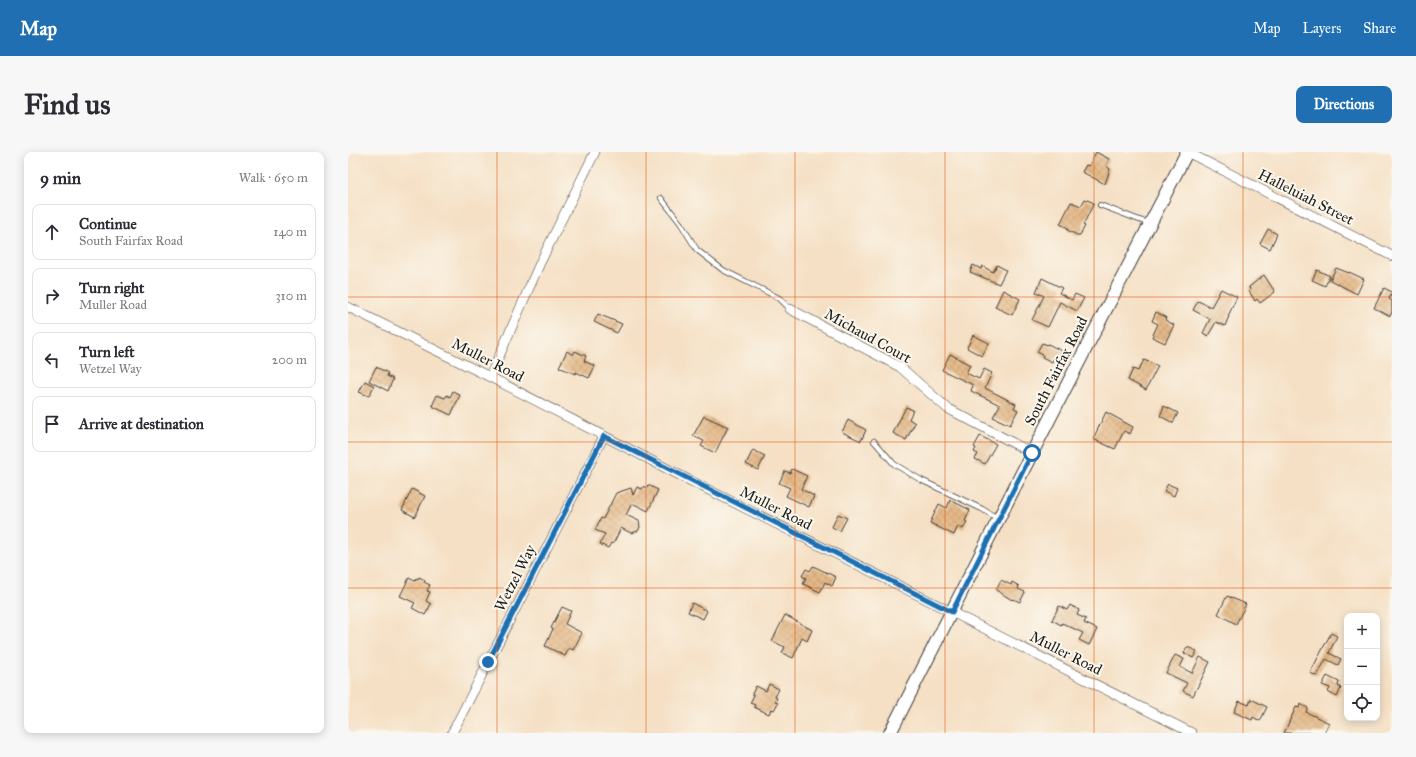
<!DOCTYPE html>
<meta charset="utf-8">
<style>
:root{--surface:#fff;--page:#f7f7f7;--text:#2b2b33;--muted:#7c7c81;--line:#e1e1e2;--accent:#1f6fb2}
body{margin:0;font-family:"IM FELL Great Primer",serif;background:var(--page);color:var(--text)}
.controls{position:absolute;right:12px;bottom:12px;display:grid;overflow:hidden;border-radius:8px;box-shadow:0 2px 10px #0003}
.controls button{width:36px;height:36px;display:grid;place-items:center;padding:0;border:0;border-bottom:1px solid var(--line);background:var(--surface);color:var(--text);font:20px sans-serif}
.stop{position:absolute;width:12px;height:12px;margin:-9px;border:3px solid #1f6fb2;border-radius:50%;background:#fff}
.stop.end{background:#1f6fb2;border-color:#fff;box-shadow:0 1px 4px #0008}
.list{margin:0;padding:0;list-style:none}
h2{display:flex;justify-content:space-between;align-items:center;height:52px;margin:0;padding:0 16px;font-size:17px}
h2 small{font-size:13px;font-weight:400;color:var(--muted)}
.list li{display:grid;grid-template-columns:26px 1fr auto;gap:12px;align-items:center;box-sizing:border-box;height:56px;margin:0 8px 8px;padding:0 8px;border:1px solid var(--line);border-radius:8px}
.list b{display:block;font-size:15px;white-space:nowrap}
.list p{margin:0;font-size:13px;white-space:nowrap;color:var(--muted)}
.list em{font-size:13px;font-style:normal;color:var(--muted)}
.icon{flex:none;width:22px;height:22px;fill:none;stroke:currentColor;stroke-width:2;stroke-linecap:round;stroke-linejoin:round}
.map{position:relative;flex:none;width:1044px;height:581px;overflow:hidden;border-radius:8px}
header{display:flex;align-items:center;gap:24px;box-sizing:border-box;height:56px;padding:0 20px;background:var(--accent);color:#fff}
header strong{font-size:19px}
nav{display:flex;gap:22px;margin-inline-start:auto;font-size:14px}
.intro{display:flex;align-items:center;justify-content:space-between;box-sizing:border-box;height:96px;padding:0 24px}
h1{margin:0;font-size:28px}
.button{padding:10px 18px;border-radius:8px;background:var(--accent);color:#fff;font-size:14px;font-weight:700}
main{display:flex;gap:24px;padding:0 24px}
aside{flex:1;background:var(--surface);border-radius:8px;box-shadow:0 2px 10px #0003}
.map>svg:first-child{display:block}
.building{fill:url(#building-cross-hatch)}
.lines{fill:none;stroke-linecap:round;stroke-linejoin:round}
.service-casing{stroke:#3d3935;stroke-width:6}
.minor-casing{stroke:#3d3935;stroke-width:10}
.tertiary-casing{stroke:#3d3935;stroke-width:14}
.service{stroke:#fff;stroke-width:4.5}
.minor{stroke:#fff;stroke-width:9}
.tertiary{stroke:#fff;stroke-width:12}
.route{stroke:#1f6fb2;stroke-width:5}
.grid{fill:none;stroke:#de560d;stroke-width:1;stroke-opacity:0.55}
.labels{text-anchor:middle;dominant-baseline:central;stroke-width:4;stroke-linejoin:round;paint-order:stroke}
.street-label{font-size:15px;fill:#1c1c1c;stroke:#fbf7ec}
</style>
<header>
<strong>Map</strong>
<nav><a>Map</a><a>Layers</a><a>Share</a></nav>
</header>
<div class="intro"><h1>Find us</h1><a class="button">Directions</a></div>
<main>
<aside>
<h2>9 min<small>Walk · 650 m</small></h2>
<ul class="list">
<li><svg class="icon" aria-label="ahead" viewBox="0 0 24 24"><path d="M12 20V5M6 11l6-6 6 6"/></svg><div><b>Continue</b><p>South Fairfax Road</p></div><em>140 m</em></li>
<li><svg class="icon" aria-label="right" viewBox="0 0 24 24"><path d="M7 20v-9h11M14 6l5 5-5 5"/></svg><div><b>Turn right</b><p>Muller Road</p></div><em>310 m</em></li>
<li><svg class="icon" aria-label="left" viewBox="0 0 24 24"><path d="M17 20v-9H6M10 6l-5 5 5 5"/></svg><div><b>Turn left</b><p>Wetzel Way</p></div><em>200 m</em></li>
<li><svg class="icon" aria-label="arrive" viewBox="0 0 24 24"><path d="M6 21V4h12l-3 4 3 4H6"/></svg><div><b>Arrive at destination</b></div></li>
</ul>
</aside>
<div class="map">
<svg width="1044" height="581" viewBox="0 0 1044 581">
<defs>
<pattern id="building-cross-hatch" width="8" height="8" patternUnits="userSpaceOnUse"><rect width="8" height="8" fill="#e5b988"/><path d="M0 0l8 8M0 8l8-8" fill="none" stroke="#c49e75"/></pattern>
</defs>
<rect width="100%" height="100%" fill="#fbf7ec"/>
<filter id="ink" filterUnits="userSpaceOnUse"><feTurbulence type="fractalNoise" baseFrequency=".025" numOctaves="2"/><feDisplacementMap in="SourceGraphic" scale="8" xChannelSelector="R" yChannelSelector="G"/><feConvolveMatrix kernelMatrix="1 2 1 2 8 2 1 2 1" color-interpolation-filters="sRGB"/></filter>
<filter id="wash" filterUnits="userSpaceOnUse"><feTurbulence type="fractalNoise" baseFrequency=".012" numOctaves="4" result="noise"/><feDisplacementMap in="SourceGraphic" scale="16" xChannelSelector="R" yChannelSelector="G"/><feGaussianBlur stdDeviation="0.9" result="paint"/><feColorMatrix in="noise" values="0 0 0 0 0 0 0 0 0 0 0 0 0 0 0 0 0 1.4 0 .05"/><feComposite in="paint" operator="in"/></filter>
<g filter="url(#wash)">
<rect width="100%" height="100%" fill="#f5e0c5"/>
<g id="blocks">
<g class="building">
<path d="M748,0L761,7L758,14L762,17L757,32L734,20L738,13L741,14Z"/>
<path d="M737,47L746,51L735,73L737,74L732,83H729L719,78L720,76L712,72L723,50L733,54Z"/>
<path d="M920,77L929,82L922,97L912,92Z"/>
<path d="M625,113L633,117L634,114L645,120L649,113L658,118L651,132L622,120Z"/>
<path d="M988,116L1001,121V120L1016,127L1009,142L982,128Z"/>
<path d="M969,118L982,124L977,134L964,128Z"/>
<path d="M916,123L927,140L912,151L909,147L907,149L901,139L902,138L901,135Z"/>
<path d="M694,126L714,136L711,141L724,148L727,142L736,146L729,159L712,150L700,175L684,168L696,144L688,140Z"/>
<path d="M1036,136L1044,140L1041,147L1044,149V160L1042,164L1026,156Z"/>
<path d="M873,137L889,145L880,164H881L877,174L868,170L860,184L855,181L862,167L845,158L850,149L863,155Z"/>
<path d="M655,138L672,147L664,163L647,155Z"/>
<path d="M808,160L818,165L817,168L826,173L817,191L804,185L810,172L804,169Z"/>
<path d="M250,162L274,172L269,181L246,170Z"/>
<path d="M625,183L641,191L634,204L619,196Z"/>
<path d="M694,191L700,193V192L714,199L710,206L707,204L704,210L694,205L695,203L689,200Z"/>
<path d="M219,199L225,203L227,199L238,204L236,209L247,214L241,226L228,220L227,222L211,215Z"/>
<path d="M602,202L622,213L618,221L631,227L636,217L644,221L637,236L668,252L666,256L670,258L662,273L645,265L652,253L623,239L625,233L594,218Z"/>
<path d="M796,208L810,214L798,238L780,228L785,217L790,219Z"/>
<path d="M28,215L40,221L39,224L45,227L40,239L21,229Z"/>
<path d="M17,229L26,234L21,244L11,240Z"/>
<path d="M105,239L112,243L103,263L84,254L89,243L97,246L99,243L102,245Z"/>
<path d="M816,254L830,261L825,271L812,264Z"/>
<path d="M558,255L565,258L561,267L567,271L558,288L545,281Z"/>
<path d="M758,260L785,275L782,282L776,279L767,297L745,287Z"/>
<path d="M356,264L380,275L367,301L353,294L356,289L345,284Z"/>
<path d="M500,268L518,278L513,289L494,280Z"/>
<path d="M632,284L648,292L637,312L627,307L630,302L626,300L628,296L626,295Z"/>
<path d="M405,298L417,304L410,318L398,312Z"/>
<path d="M444,317L459,324L453,337L466,344L461,355L438,344L442,336L431,331L437,319L442,321Z"/>
<path d="M820,332L829,336L826,344L816,339Z"/>
<path d="M300,333L310,338L300,359L284,351L278,363L291,369L292,375L290,379L283,381L273,376L265,392L263,391L260,396L252,392L257,382L247,378L253,366L255,367L268,341L283,336L285,343L289,335L294,337L296,334L299,336Z"/>
<path d="M64,337L77,344L67,365L54,358Z"/>
<path d="M602,348L622,358L617,369L619,370L615,377L610,374L606,383L582,371L591,352L599,356Z"/>
<path d="M490,362L499,366L492,379L484,375Z"/>
<path d="M465,414L488,425L484,434L477,430L472,440L455,432L458,426L454,424L458,417L462,419Z"/>
<path d="M71,425L77,428L76,430L82,433L79,439L82,440L78,449L83,452L77,463L64,456L67,451L52,444L61,426L67,429L68,426L70,427Z"/>
<path d="M653,428L663,433L664,430L671,434L670,437L677,440L672,450L665,447L664,448L648,438Z"/>
<path d="M879,444L898,452L888,472L870,462Z"/>
<path d="M344,451L359,459L355,467L340,460Z"/>
<path d="M722,453L731,458L729,463L738,467L736,471L749,477L741,493L731,488L735,481L714,471L713,473L704,468L711,454L719,458Z"/>
<path d="M214,455L223,459L217,472L234,481L225,498L221,496L217,504L197,494L205,477L203,476Z"/>
<path d="M437,463L464,478L459,489L454,486L445,506L434,501L437,495L424,489Z"/>
<path d="M983,481L989,484L981,501L993,507L990,513L978,507L969,524L962,521Z"/>
<path d="M839,495L849,499L845,506L836,501Z"/>
<path d="M827,503L836,507L832,515L844,521L852,505L862,510L845,544L835,539L839,531L818,521Z"/>
<path d="M979,524L991,530L990,534L993,536L989,545L980,540L982,536L974,533Z"/>
<path d="M421,532L431,537L427,545L429,546L427,550L430,551L426,558L423,557L421,562L406,555L407,553L402,551L406,543L404,542L408,534L418,539Z"/>
<path d="M903,547L919,555L912,569L905,565L904,568L886,560L891,549L901,553Z"/>
<path d="M952,552L960,556L958,560L981,571L976,581H936L948,555L951,556Z"/>
</g>
</g>
</g>
<g filter="url(#ink)">
<use href="#blocks" fill-opacity="0" stroke="#3d3935" stroke-width="1"/>
<g class="lines">
<defs>
<g id="service">
<path d="M313,46L333,72L349,98L375,118L431,146L442,157"/>
<path d="M752,53L802,72"/>
<path d="M526,289L546,312L573,328L634,357L649,366"/>
</g>
<g id="minor">
<path d="M839,0L1044,104"/>
<path d="M0,155L142,225L341,328L844,581"/>
<path d="M442,157L552,215L599,256L684,301"/>
<path d="M142,225L192,111L247,0"/>
<path d="M104,581L256,284"/>
</g>
<path id="tertiary" d="M542,581L684,301L839,0"/>
</defs>
<use href="#service" class="service-casing"/>
<use href="#minor" class="minor-casing"/>
<use href="#tertiary" class="tertiary-casing"/>
<use href="#service" class="service"/>
<use href="#minor" class="minor"/>
<use href="#tertiary" class="tertiary"/>
</g>
</g>
<g class="lines" filter="url(#ink)">
<path class="route" d="M140,510L256,284L604,460L684,301"/>
</g>
<path class="grid" d="M149,0V581M298,0V581M447,0V581M597,0V581M746,0V581M895,0V581M0,145H1044M0,290H1044M0,436H1044"/>
<g class="labels">
<g class="street-label">
<text transform="translate(958 45) rotate(27)">Halleluiah Street</text>
<text transform="translate(520 184) rotate(29)">Michaud Court</text>
<text transform="translate(140 208) rotate(27)">Muller Road</text>
<text transform="translate(708 219) rotate(-63)">South Fairfax Road</text>
<text transform="translate(428 356) rotate(27)">Muller Road</text>
<text transform="translate(167 426) rotate(-63)">Wetzel Way</text>
<text transform="translate(718 501) rotate(27)">Muller Road</text>
</g>
</g>
</svg>
<div class="controls">
<button>+</button>
<button>−</button>
<button><svg class="icon" aria-label="locate" viewBox="0 0 24 24"><circle cx="12" cy="12" r="6"/><path d="M12 2v4M12 18v4M2 12h4M18 12h4"/></svg></button>
</div>
<div class="stop" style="left:684px;top:301px"></div>
<div class="stop end" style="left:140px;top:510px"></div>
</div>
</main>
